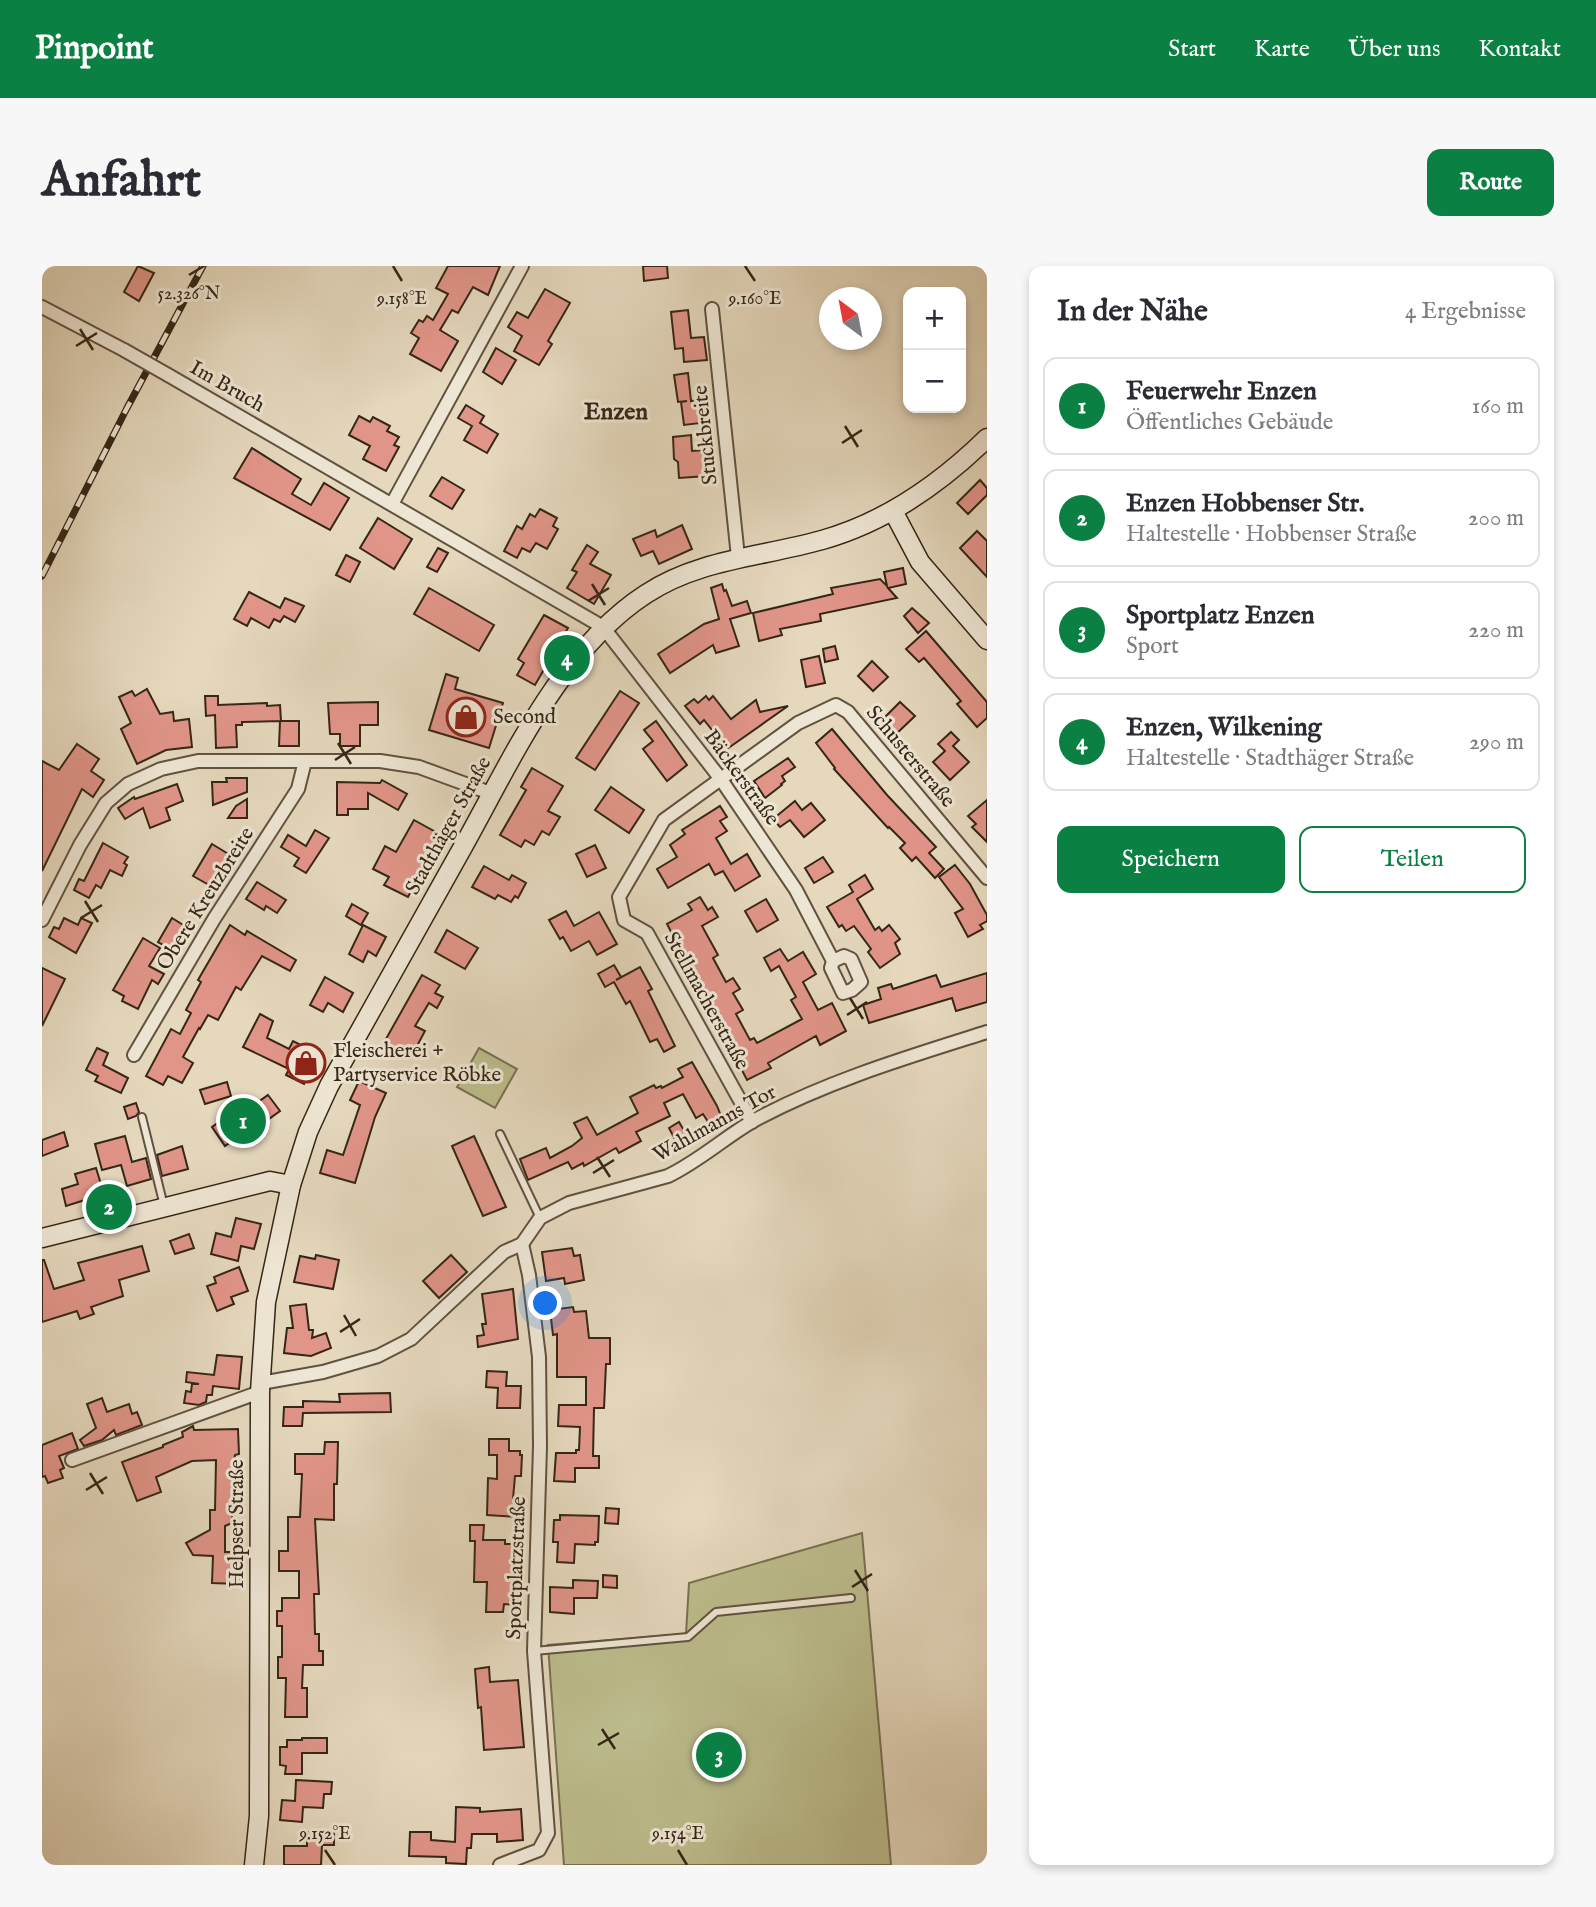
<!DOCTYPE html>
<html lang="de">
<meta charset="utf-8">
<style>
:root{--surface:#fff;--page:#f7f7f7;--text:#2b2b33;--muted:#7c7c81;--line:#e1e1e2;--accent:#0b8043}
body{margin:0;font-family:"IM FELL English",serif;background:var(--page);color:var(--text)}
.controls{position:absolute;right:21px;top:21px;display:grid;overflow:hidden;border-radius:14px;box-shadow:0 4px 10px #0003}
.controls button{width:63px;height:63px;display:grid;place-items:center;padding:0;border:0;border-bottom:2px solid var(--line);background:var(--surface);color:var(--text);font:35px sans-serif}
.compass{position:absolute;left:777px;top:21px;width:63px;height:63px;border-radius:50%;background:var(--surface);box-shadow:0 4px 10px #0003;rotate:328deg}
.you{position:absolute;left:504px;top:1038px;width:24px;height:24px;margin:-18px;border:5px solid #fff;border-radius:50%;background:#1a73e8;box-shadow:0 0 0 10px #1a73e833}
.badge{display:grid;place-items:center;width:46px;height:46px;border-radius:50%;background:var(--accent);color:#fff;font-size:23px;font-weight:700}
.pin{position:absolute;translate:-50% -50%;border:4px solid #fff;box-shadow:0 2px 7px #0006}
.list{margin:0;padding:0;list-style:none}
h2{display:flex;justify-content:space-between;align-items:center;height:91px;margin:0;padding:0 28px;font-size:30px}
h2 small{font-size:23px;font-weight:400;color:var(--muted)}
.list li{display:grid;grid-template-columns:46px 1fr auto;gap:21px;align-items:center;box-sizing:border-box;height:98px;margin:0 14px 14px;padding:0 14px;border:2px solid var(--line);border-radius:14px}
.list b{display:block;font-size:26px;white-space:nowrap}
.list p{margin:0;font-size:23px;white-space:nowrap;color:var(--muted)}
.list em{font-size:23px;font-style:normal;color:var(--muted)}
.actions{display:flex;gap:14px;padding:21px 28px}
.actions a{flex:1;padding:16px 0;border:2px solid var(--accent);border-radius:14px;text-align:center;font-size:24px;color:var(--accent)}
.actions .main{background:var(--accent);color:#fff}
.map{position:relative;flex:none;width:945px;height:1599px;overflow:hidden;border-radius:14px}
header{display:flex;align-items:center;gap:42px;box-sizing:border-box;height:98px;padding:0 35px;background:var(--accent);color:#fff}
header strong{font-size:33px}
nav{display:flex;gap:38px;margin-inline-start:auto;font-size:24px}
.intro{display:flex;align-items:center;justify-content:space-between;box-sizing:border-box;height:168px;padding:0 42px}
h1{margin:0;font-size:49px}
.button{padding:18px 32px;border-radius:14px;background:var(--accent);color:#fff;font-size:24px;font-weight:700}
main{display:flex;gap:42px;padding:0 42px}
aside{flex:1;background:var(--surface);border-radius:14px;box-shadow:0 4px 10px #0003}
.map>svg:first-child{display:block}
.green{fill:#bcbc8c;stroke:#787151;stroke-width:2}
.building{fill:#e19589;stroke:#352616;stroke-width:2}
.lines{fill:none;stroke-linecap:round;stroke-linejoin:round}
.lane-casing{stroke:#615240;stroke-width:10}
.street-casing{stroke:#615240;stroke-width:16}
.secondary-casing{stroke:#352616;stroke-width:21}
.lane{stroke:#eee6d4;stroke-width:6}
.street{stroke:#eee6d4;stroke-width:12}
.secondary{stroke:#eee6d4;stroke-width:18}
.rail-casing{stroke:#352616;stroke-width:7}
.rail{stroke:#eee6d4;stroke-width:4.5;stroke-dasharray:13;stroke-linecap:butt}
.street-bridge-casing{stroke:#615240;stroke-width:16;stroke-linecap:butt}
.street-bridge{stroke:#eee6d4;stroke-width:12}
.ticks{fill:none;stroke:#352616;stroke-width:2.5}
.labels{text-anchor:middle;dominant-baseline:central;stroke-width:6;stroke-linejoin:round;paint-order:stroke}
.street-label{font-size:21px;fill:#352616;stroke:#eee6d4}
.poi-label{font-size:21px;fill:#352616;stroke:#eee6d4;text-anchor:start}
.quarter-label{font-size:24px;font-weight:bold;fill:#352616;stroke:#eee6d4}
.ticks-label{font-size:18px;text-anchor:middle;fill:#352616;stroke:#eee6d4;stroke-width:6;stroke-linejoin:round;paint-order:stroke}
</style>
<header>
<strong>Pinpoint</strong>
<nav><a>Start</a><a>Karte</a><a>Über uns</a><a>Kontakt</a></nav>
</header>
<div class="intro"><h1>Anfahrt</h1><a class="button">Route</a></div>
<main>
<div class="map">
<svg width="945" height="1599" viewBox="0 0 945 1599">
<rect width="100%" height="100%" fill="#e5d8bd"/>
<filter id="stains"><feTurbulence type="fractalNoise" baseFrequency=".00286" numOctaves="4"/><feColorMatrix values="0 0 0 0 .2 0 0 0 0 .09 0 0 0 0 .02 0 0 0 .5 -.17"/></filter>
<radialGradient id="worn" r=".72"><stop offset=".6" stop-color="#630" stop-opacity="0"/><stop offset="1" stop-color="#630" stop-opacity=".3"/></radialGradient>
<g class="green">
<path d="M437,782L475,803L453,842L415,821Z"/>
<path d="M820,1267L849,1599H522L506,1379L644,1368L647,1317Z"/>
</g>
<g class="building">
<path d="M96,0L112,7L97,35L82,26Z"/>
<path d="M406,0H458L446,29L431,21L416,47L410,44L398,64L416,75L399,105L368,88L377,72L369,67L377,54L381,56L385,50L391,54L406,28L394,22Z"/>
<path d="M601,0H625L626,12L602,15Z"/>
<path d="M503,23L528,37L506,75L510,78L497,99L472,85L480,70L466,61L475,46L486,52Z"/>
<path d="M646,44L649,72L662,71L665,94L642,96L641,82L633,83L629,46Z"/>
<path d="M454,82L474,94L460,118L441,106Z"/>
<path d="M646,107L649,135L664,133L667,156L642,159L639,136L645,135L636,136L632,109Z"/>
<path d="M424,139L442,150L438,157L456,168L445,187L422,174L430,160L416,152Z"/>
<path d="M317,150L328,156L331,151L348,160L345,165L357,171L352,179L357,181L344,205L321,193L328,180L307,169Z"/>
<path d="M649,169L650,185L663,184L665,210L637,212L636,196L632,193L631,171Z"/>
<path d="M210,182L259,213L250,228L269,239L282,217L307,232L288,264L192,212Z"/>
<path d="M400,211L422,224L410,243L388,230Z"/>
<path d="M938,214L945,222V229L926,248L915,237Z"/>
<path d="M498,243L515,252L511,260L516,263L505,283L494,277L488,286L480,282L475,292L462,285L475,260L480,263L488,248L493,251Z"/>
<path d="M336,252L370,273L352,303L318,282Z"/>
<path d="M640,259L650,283L617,298L611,285L599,290L591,273L613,264L615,271Z"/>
<path d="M935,265L945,275V311L918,282Z"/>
<path d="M545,279L556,286L548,298L569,309L552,338L525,322L535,306L530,304Z"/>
<path d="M396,282L406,287L395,306L385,301Z"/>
<path d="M304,289L318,296L308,316L294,309Z"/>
<path d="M861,302L864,318L846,322L855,332L778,348L779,355L738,363L740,369L717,375L711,347L791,328L789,322L838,313L845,320L842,306Z"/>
<path d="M680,318L682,325L684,324L690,340L705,335L709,347L688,353L697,380L674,387L671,379L628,407L616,388L662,358L677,353L669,322Z"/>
<path d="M387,322L452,359L437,385L372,348Z"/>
<path d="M207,326L238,342L243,332L262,340L253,356L242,350L238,356L232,353L227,362L209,352L205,360L192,353Z"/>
<path d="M870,342L887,357L876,367L862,350Z"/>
<path d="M502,349L526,362L493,419L475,409L482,397L476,393Z"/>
<path d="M884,365L945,436V452L935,461L915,438L919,435L882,392L877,396L864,383Z"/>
<path d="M793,380L796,393L783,396L781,383Z"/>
<path d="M777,390L783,417L764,421L759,394Z"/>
<path d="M830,395L846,411L831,425L816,410Z"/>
<path d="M404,408L416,412L413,423L461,437L447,482L387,464Z"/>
<path d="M105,423L118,448L131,446L132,455L147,453L150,481L124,484L95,498L79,463L89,457L77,431L90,425L93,430Z"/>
<path d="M578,425L597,437L553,504L534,492Z"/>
<path d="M163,430H176V439L225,437V440L238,439L239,455H257V480H237L238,455L200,456V459H194L195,481L174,482L173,449L164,450Z"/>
<path d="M664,430L667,434L671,430L689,453L714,434L718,446L746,440L685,483L662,454L658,458L643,440L652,433L656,437Z"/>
<path d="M336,436V459H318V480H298V468H288L286,437Z"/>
<path d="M858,436L873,450L852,470L838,456Z"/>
<path d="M614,455L645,499L625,515L601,483L611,475L602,464Z"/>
<path d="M790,463L845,529L894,581L887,587L902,603L893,612L874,591L870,595L858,582L863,577L847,561L846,562L792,503L793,502L774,477Z"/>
<path d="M909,466L917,474L911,480L927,496L908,514L891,496L903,485L896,478Z"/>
<path d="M35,478L57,493L49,505L62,514L51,531L40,523L0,605V495L17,504Z"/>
<path d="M746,492L753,501L740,510L743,515L739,518L740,519L723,532L712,515Z"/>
<path d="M490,502L521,520L506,545L518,551L507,569L500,565L492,579L483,574L479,581L458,569L484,524L479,521Z"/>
<path d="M184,512H205V526L171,539L170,516H185Z"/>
<path d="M340,514L365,528L356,544L326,527V543H306V549H295V516L338,517Z"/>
<path d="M135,518L141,535L124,542L128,554L108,562L101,542L83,553L76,542L92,531L93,533Z"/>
<path d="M569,521L602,544L587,567L553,544Z"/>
<path d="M205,533V552H186L194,540Z"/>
<path d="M945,534V576L930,561L934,558L926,550Z"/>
<path d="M753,535L760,544L769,537L783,554L762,571L748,554L738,561L731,553Z"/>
<path d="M678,540L685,551L678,555L685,565L674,572L689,598L705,588L718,610L693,625L681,605L673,609L667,598L626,622L615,603L635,591L628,579L643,568L640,564Z"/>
<path d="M372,554L399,569L366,631L342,619L347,611L331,603L343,580L354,586Z"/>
<path d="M273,564L287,572L264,607L252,600L257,592L239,581L246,569L264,580Z"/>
<path d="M61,577L86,591L82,597L85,599L80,610L68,604L59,622L54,619L47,632L32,624L37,613L42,615Z"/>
<path d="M170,578L193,592L174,623L151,610Z"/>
<path d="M553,579L564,602L545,611L534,588Z"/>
<path d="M781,591L791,606L772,617L763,602Z"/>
<path d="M913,599L928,618L945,649V655L938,659L941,663L926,671L913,647L921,643L897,611Z"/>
<path d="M442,600L467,614L470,609L484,617L476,632L473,630L469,636L456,629L453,633L430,621Z"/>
<path d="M823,609L831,623L815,633L833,664L837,661L840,665L847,659L858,673L853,677L858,688L838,702L826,686L829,683L812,660L804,665L800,659L797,661L785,641L811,626L807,619Z"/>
<path d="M215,616L244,634L235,647L224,640L222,644L204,633Z"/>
<path d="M658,631L666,644L670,641L676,651L660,660L676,689L671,692L684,716L691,712L698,723L691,727L701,744L694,748L708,774L712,772L715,777L760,753L749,734L754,731L737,700L729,705L722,692L738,683L746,695L761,686L774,708L761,716L776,744L790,737L804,765L778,779L774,770L726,797L729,802L705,814L625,658L650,644L646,638Z"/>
<path d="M724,633L736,654L715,666L703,645Z"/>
<path d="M310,638L326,647L319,659L304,650Z"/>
<path d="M524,645L532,660L557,646L575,678L555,689L547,675L529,685L521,671L518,673L507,654Z"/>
<path d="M22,652L36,659L39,652L50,657L34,687L7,671L12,661L17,663Z"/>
<path d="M130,652L151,665L144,676L141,675L134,686L116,676Z"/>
<path d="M188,659L203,669L205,665L254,694L248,705L220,690L199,724L194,721L176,754L166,749L158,763L157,762L141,791L151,797L140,817L126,810L121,819L104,810L129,763L138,768L149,747L144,744L159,716L156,714Z"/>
<path d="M321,659L344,671L334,690L326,685L321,696L307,688Z"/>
<path d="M405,664L436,682L423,703L393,686Z"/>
<path d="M101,672L118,682L107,700L122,708L116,718L110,714L96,743L80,735L82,730L71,724Z"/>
<path d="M572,699L579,711L574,714L598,701L610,723L606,725L633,780L622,786L615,773L608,776L588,735L584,738L572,716L563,721L556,708Z"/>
<path d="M0,702L23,713L0,760Z"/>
<path d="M945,707V736L914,745L910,732L827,757L821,739L839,733L836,722L849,718L851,723L894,709L899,721Z"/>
<path d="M380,709L398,719L393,727L401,731L395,742L387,737L373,760L383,765L368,793L340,780Z"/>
<path d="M283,711L311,727L301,746L286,737L281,746L268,739Z"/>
<path d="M218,748L231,755L225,772L247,783L251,775L275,787L262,818L244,809L247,803L201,781Z"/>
<path d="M55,782L66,787L61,799L86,812L79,827L53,815L56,810L44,804Z"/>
<path d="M650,796L675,840L681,855L670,862L661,848L654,852L641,828L622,837L628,850L594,866L599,875L577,887L574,882L542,900L541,897L530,903L526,896L486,914L478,893L504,882L508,892L530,880L540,872L532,857L545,851L555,869L596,847L588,831L612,819L614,822L619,820L620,822L641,811L636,803Z"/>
<path d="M317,815L344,827L333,851L313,917L278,907L285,884L301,889L318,839L308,834Z"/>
<path d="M185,816L189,830L163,838L158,824Z"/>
<path d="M226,829L238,845L206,868L204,865L183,880L170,861L194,844L195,848L199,845L201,847Z"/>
<path d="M94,837L97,846L94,850L86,853L82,841Z"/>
<path d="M637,856L647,873L636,879L627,862Z"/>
<path d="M22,866L26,880L0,890V874Z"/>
<path d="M83,870L90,896L104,892L109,913L85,920L79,899L60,904L53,878Z"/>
<path d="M432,870L464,941L441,950L410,880Z"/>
<path d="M140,880L146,903L120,910L115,889Z"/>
<path d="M54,902L62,928L24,940L20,923L36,918L33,908Z"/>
<path d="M194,952L219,958L212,983L199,980L196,995L169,988L174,967L189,971Z"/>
<path d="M147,968L152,982L133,988L128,975Z"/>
<path d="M100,980L107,1005L77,1014L81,1030L49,1041L52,1048L38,1053L35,1045L0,1056V994H2L12,1023L42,1014L36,997Z"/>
<path d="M530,982L532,990L538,989L542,1014L523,1018L522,1012L504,1015L500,986Z"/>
<path d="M274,989L297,994L291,1023L252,1016L258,990L273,993Z"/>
<path d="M409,989L425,1006L397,1032L381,1015Z"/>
<path d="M197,1001L206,1025L189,1031L192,1038L175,1045L165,1020L174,1017L172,1011Z"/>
<path d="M471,1023L476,1073L436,1081L435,1070L442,1069L440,1058H444L440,1028Z"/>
<path d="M264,1038L267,1064H271L270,1072L284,1067L289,1082L269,1090L242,1087L245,1062H251L248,1040Z"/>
<path d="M531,1041L532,1046L544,1045L547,1072H568V1098H564L562,1142H552L551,1190H557V1202H533V1216L512,1215L514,1187H534V1184H537L538,1161L516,1160L517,1139H544V1111H515V1068L511,1069L508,1044Z"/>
<path d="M175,1089L200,1091L197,1123L171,1120L170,1129H165L164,1136L157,1139L142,1137L144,1125L149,1126L150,1118H157L144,1116L145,1106L172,1109Z"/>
<path d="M445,1105L465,1106L464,1120H479L478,1142H455L456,1122L444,1121Z"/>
<path d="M348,1127L349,1146L261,1147L260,1160H241L242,1141H261V1135L298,1136L297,1128Z"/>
<path d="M60,1132L65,1146L87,1138L90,1148L95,1146L100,1159L74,1169L72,1164L60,1174L42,1180L38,1174L54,1162L45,1138Z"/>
<path d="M151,1160L152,1164L196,1163L197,1188L193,1189L192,1196L190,1257L183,1260V1286H198L197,1318L170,1317L171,1290L151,1289L144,1277L168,1264V1244H173L174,1194L150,1195L114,1211L119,1226L95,1235L80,1196L121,1181V1179L141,1171L140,1166Z"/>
<path d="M30,1167L36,1183L17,1190L22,1202L18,1204L21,1212L6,1217L3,1210L0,1211V1179Z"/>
<path d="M447,1173H467V1185H478V1189H480L479,1210H473L471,1233L479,1234L478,1251L445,1249L446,1212L455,1213V1189H447Z"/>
<path d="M283,1176H296L295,1218H292V1254L273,1253L277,1328H272L273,1368H277V1385H281V1399H261L260,1422H265V1451H243L244,1412H236V1391H240V1360H235V1345H240V1332H257V1305H237V1285H246V1251H258L260,1208H253V1188H282Z"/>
<path d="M564,1242L577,1243L576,1258L563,1257Z"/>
<path d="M518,1249L557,1250L556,1276H553V1279L533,1278L532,1297L515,1296L516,1276H511L512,1254H518Z"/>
<path d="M428,1259H442L441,1274H463V1278H477V1298H473V1323L476,1324V1339L462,1338L461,1346H444L445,1316H432L433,1275H428Z"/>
<path d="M561,1309L575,1310V1322L561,1321Z"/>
<path d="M531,1314L556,1315L555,1332H532V1348L508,1346V1321L531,1322Z"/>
<path d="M447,1401L448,1416L476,1414L482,1481L442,1484L439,1441L436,1442L433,1403Z"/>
<path d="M260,1472H285V1487H260V1508H243L244,1500L238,1499V1481H245V1474H260Z"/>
<path d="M254,1514L290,1516L289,1528H282L281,1542L261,1541L260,1556L238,1554L240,1534L253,1535Z"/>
<path d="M414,1541L438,1542V1546L479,1543L481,1574L455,1576V1568H430L429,1582H425L424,1598L404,1597V1591L367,1590L368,1566H389V1574L413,1576Z"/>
<path d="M265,1566H292V1579H280L279,1599H242V1580H265Z"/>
</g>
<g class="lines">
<defs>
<g id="lane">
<path d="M100,851L122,940"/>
<path d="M458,868L498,952"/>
<path d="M492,1385L646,1371L674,1346L809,1332"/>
</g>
<g id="street">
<path d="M0,41L82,84"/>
<path d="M670,43L696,291"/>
<path d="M126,109L561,361L678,512L754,624L791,695L789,702L801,727L810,724L819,716L809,693L802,690L791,695"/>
<path d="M350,238L480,0"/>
<path d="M0,654L38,579L64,537L86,518L119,503L156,495H338L377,501L451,528"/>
<path d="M92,789L172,653L256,523L263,495"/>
<path d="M710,856L605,667L582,654L577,631L622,554L756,457L794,439L806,446L945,612"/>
<path d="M219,1117L281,1106L336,1090L369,1073L462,986L480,978L498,952L527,937L626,910C657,895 682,872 711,855C785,815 866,791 945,766"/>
<path d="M30,1194L218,1126"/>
<path d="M458,1599L497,1584L506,1567L492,1385L498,1180L497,1091L487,1009L480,978"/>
</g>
<g id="secondary">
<path d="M851,245L878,296L945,374"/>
<path d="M0,972L228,915L249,919"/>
<path d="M212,1599L217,1550L218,1126L224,1036L249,919L266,866L287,820C332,740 377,659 422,579C470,493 519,383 604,328C657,293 720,291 780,274C844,256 898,218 945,172"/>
</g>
</defs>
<use href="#lane" class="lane-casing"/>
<use href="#street" class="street-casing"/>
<use href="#secondary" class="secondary-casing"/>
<use href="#lane" class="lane"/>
<use href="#street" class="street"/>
<use href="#secondary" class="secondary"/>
<defs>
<path id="rail" d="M0,310L85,142L161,0"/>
</defs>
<use href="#rail" class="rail-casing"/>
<use href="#rail" class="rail"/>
<defs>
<path id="street-bridge" d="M82,84L126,109"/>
</defs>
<use href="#street-bridge" class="street-bridge-casing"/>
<use href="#street-bridge" class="street-bridge"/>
</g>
<path class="ticks" d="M351,0L360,15M703,0L713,15M147,9L162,0M38,63L51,84M34,80L55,67M803,160L816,181M800,177L820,164M550,318L563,339M546,335L567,322M296,477L309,498M293,494L313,481M43,635L56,656M39,652L60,639M808,732L821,753M805,749L825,736M555,891L568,911M551,907L572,894M302,1049L314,1070M298,1066L318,1053M48,1207L61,1228M44,1224L65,1211M813,1304L826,1325M810,1321L830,1308M560,1463L573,1483M556,1479L577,1467M283,1584L293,1599M636,1584L645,1599"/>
<defs>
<symbol id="shop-ring" viewBox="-11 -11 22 22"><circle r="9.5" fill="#eee6d4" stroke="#8f2418" stroke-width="1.5"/><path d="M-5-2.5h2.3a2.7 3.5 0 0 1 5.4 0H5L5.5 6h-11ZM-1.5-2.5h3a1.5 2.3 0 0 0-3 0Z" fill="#8f2418"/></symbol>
</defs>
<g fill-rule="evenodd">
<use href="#shop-ring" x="402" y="429" width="44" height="44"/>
<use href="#shop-ring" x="242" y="775" width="44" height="44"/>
</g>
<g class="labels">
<g class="street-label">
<text transform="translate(185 121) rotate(30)">Im Bruch</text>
<text transform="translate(664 169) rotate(-96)">Stuckbreite</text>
<text transform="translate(868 491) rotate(50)">Schusterstraße</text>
<text transform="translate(699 512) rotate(54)">Bäckerstraße</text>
<text transform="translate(407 560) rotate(-61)">Stadthäger Straße</text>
<text transform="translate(164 633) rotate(-58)">Obere Kreuzbreite</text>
<text transform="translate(664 735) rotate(61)">Stellmacherstraße</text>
<text transform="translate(673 858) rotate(-29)">Wahlmanns Tor</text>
<text transform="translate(195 1258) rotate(-90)">Helpser Straße</text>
<text transform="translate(475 1302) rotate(-88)">Sportplatzstraße</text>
</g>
<g class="poi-label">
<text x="451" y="451">Second</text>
<text x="291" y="785">Fleischerei +<tspan x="291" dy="24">Partyservice Röbke</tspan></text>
</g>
<g class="quarter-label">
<text x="574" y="146">Enzen</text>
</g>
</g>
<g class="ticks-label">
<text x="147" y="33">52.326°N</text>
<text x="360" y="38">9.158°E</text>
<text x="713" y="38">9.160°E</text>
<text x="283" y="1573">9.152°E</text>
<text x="636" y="1573">9.154°E</text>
</g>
<rect width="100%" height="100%" filter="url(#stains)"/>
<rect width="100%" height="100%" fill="url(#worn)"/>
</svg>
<div class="controls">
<button>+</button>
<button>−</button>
</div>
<svg class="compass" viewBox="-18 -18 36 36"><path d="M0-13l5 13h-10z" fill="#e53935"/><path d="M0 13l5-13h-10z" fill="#7c7c81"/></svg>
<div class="you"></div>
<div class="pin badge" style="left:201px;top:855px">1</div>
<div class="pin badge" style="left:67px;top:941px">2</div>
<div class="pin badge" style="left:677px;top:1489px">3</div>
<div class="pin badge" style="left:525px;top:392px">4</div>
</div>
<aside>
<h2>In der Nähe<small>4 Ergebnisse</small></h2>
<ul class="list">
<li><span class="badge">1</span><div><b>Feuerwehr Enzen</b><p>Öffentliches Gebäude</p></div><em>160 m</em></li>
<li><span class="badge">2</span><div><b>Enzen Hobbenser Str.</b><p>Haltestelle · Hobbenser Straße</p></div><em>200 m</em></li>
<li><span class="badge">3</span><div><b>Sportplatz Enzen</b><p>Sport</p></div><em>220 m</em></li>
<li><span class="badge">4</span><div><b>Enzen, Wilkening</b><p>Haltestelle · Stadthäger Straße</p></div><em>290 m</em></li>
</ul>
<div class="actions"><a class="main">Speichern</a><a>Teilen</a></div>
</aside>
</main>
